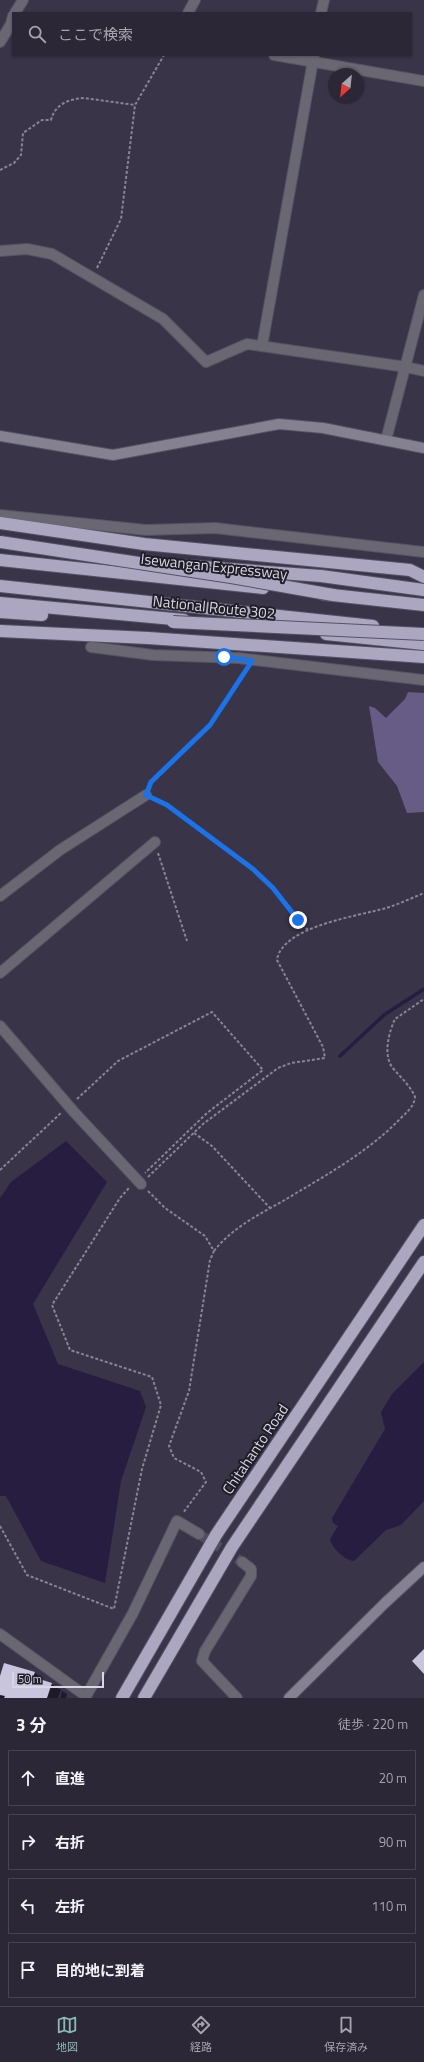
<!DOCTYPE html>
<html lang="ja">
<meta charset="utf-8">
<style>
:root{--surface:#2b2736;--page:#332f3e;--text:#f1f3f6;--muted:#a6a5ad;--line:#474451;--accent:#8bbbb9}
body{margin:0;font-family:"Titillium Web","Noto Sans JP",sans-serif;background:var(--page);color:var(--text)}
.compass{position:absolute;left:328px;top:68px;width:36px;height:36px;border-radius:50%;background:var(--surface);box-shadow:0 1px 3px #0004;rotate:207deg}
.scale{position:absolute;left:12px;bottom:10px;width:92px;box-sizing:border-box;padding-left:4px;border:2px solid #dad7e4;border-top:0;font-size:11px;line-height:14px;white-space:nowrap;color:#dad7e4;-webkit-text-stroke:3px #1f1d27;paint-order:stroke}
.stop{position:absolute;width:12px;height:12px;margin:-9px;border:3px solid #1a73e8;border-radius:50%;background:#fff}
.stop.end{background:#1a73e8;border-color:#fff;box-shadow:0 1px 4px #0008}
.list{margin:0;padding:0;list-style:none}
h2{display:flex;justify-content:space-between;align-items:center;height:52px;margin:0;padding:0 16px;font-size:17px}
h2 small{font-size:13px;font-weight:400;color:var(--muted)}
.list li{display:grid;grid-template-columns:26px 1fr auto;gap:12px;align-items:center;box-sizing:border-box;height:56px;margin:0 8px 8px;padding:0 8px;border:1px solid var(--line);border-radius:0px}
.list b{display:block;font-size:15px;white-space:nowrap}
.list em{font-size:13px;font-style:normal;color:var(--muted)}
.icon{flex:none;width:22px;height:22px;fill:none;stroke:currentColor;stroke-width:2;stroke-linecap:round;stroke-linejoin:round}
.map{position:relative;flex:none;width:424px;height:1698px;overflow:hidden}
.search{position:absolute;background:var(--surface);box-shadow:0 1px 3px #0004;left:12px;right:12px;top:12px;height:44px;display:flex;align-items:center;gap:10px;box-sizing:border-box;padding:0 14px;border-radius:0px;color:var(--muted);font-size:15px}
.sheet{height:308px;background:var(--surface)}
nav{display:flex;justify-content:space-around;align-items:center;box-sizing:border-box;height:56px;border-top:1px solid var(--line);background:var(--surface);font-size:11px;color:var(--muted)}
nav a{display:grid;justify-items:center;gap:2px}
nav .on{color:var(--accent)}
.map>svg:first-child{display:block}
.forest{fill:#665c85}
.water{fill:#271d40}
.shadow{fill:#0007}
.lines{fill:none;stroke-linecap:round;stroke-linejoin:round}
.stream{stroke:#271d40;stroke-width:3.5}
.building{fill:#cac5de}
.street-tunnel{stroke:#514c5f;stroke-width:10;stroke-dasharray:10 5;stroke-linecap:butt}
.street-casing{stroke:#565164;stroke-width:12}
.secondary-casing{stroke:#565164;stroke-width:12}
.highway-casing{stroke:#565164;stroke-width:14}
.path{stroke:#898595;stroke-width:2;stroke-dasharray:3 2;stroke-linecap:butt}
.street{stroke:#696771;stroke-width:10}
.secondary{stroke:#848191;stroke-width:10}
.highway{stroke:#aca7c0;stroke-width:12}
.highway-bridge-casing{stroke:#565164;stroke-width:14;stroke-linecap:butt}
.highway-bridge{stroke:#aca7c0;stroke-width:12}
.route{stroke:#1a73e8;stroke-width:5}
.labels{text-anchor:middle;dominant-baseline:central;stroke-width:4;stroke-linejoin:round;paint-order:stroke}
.street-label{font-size:15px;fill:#dad7e4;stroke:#1f1d27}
</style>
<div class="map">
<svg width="424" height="1698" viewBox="0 0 424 1698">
<rect width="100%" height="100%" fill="#393448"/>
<path class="forest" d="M408,692L424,693V812L407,813L397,786L378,762L369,706L375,708L386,718L405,699Z"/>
<g class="water">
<path d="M66,1141L107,1182L33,1304L58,1364L140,1391L146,1407L121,1481L105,1583L41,1561L6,1496H0V1198L11,1182Z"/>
<path d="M424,1362V1501L401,1525L386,1530L354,1561C344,1560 332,1548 330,1539L338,1526L333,1523L332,1518L385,1429L381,1412L392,1394Z"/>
</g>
<g class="shadow">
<path d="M35,1673L41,1677L40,1680L51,1684L61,1690L58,1698H0V1679Z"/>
<path d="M62,1691L67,1694L66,1698H60Z"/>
</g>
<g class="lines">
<path class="stream" d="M340,1056L384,1015L424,989"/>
</g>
<g class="building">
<path d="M424,1649V1674L412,1661Z"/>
<path d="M4,1663L35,1672L33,1677L52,1683L47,1698H4L5,1696L0,1695V1676Z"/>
</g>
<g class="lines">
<path class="street-tunnel" d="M199,1534L242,1562"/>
<defs>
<g id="street">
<path d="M15,13L23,0"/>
<path d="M188,13L195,0"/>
<path d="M321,13L324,0"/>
<path d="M0,42L11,24L13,16"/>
<path d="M274,55L424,81"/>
<path d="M0,251L27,249L52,254L163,319L206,362L247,344L406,367L424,371"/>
<path d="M262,346L314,55"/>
<path d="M386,440L424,295"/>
<path d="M0,515L146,530L215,528L424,552"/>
<path d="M91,647L153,655L238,658L424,680"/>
<path d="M0,896L60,850L146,795"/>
<path d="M0,973L155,842"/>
<path d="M0,1026L74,1112L141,1184"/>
<path d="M0,1634L86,1696"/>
<path d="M85,1698L133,1613L177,1521L199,1534"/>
<path d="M237,1698L202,1661L205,1651L251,1576V1569L242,1562"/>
</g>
<g id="secondary">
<path d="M0,436L113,455L279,424L323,428L424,448"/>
<path d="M289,1698L385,1603L424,1567"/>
</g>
<g id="highway">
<path d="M0,523L144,544L410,570L424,577"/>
<path d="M0,560L263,588"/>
<path d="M188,566L321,576L424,590"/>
<path d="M0,586L373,626"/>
<path d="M323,594L424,605"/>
<path d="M0,603L184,620"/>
<path d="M0,612L42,615"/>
<path d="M0,631L148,638L424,657"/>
<path d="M326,634L424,644"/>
<path d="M122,1698L216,1535L424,1225"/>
<path d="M144,1698L232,1547L424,1262"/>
</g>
</defs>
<use href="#street" class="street-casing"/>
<use href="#secondary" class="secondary-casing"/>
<use href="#highway" class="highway-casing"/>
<g class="path">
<path d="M0,170L14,163L21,155L23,133L42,120H51C55,104 69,99 84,98L135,105"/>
<path d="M97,268L121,219L135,105L164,55"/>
<path d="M149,785L210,725L246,670"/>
<path d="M155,799L167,805L253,869L273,888L289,910L308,930"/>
<path d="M158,853L187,941"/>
<path d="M77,1099L118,1061L212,1012L263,1070L207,1113L145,1173"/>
<path d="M194,1133L212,1146L270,1208"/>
<path d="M0,1170L61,1113"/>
<path d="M148,1177L203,1124L278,1068L291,1063L325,1058L323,1047L277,960C282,926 359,916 386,908C399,904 412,898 424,893"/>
<path d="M148,1191L165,1208L205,1236L214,1251L210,1260L189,1391L169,1446L174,1458L201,1472L206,1482L183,1513"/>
<path d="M214,1251C232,1228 258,1215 283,1201C323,1177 365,1154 398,1121C405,1113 414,1108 415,1097C410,1085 400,1077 392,1067C383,1054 389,1032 395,1019L424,999"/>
<path d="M0,1526L27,1575L114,1609L142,1469L161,1405L152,1377L70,1350L52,1305L120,1198L129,1188"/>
</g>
<use href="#street" class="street"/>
<use href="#secondary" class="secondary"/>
<use href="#highway" class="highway"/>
<defs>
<g id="highway-bridge">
<path d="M0,542L231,577L333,595"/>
<path d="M173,622L424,634"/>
</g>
</defs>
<use href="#highway-bridge" class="highway-bridge-casing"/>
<use href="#highway-bridge" class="highway-bridge"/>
</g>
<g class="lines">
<path class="route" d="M224,657L252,661L210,725L151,782L146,795L167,805L253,869L273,888L298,920"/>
</g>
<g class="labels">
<g class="street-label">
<text transform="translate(214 566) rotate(6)">Isewangan Expressway</text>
<text transform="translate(214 607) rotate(6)">National Route 302</text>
<text transform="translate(255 1449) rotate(-56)">Chitahanto Road</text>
</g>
</g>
</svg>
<svg class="compass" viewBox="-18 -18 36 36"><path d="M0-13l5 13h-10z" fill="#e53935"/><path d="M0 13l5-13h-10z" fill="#a6a5ad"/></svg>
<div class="scale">50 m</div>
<div class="stop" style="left:224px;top:657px"></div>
<div class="stop end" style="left:298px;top:920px"></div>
<div class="search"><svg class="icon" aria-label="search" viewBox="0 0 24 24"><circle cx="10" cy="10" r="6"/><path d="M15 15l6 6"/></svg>ここで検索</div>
</div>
<section class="sheet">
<h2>3 分<small>徒歩 · 220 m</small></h2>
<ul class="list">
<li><svg class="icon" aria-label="ahead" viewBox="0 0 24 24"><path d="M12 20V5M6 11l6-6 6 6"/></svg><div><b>直進</b></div><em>20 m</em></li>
<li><svg class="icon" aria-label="right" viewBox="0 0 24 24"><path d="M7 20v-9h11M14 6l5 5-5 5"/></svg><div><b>右折</b></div><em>90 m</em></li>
<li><svg class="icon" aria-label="left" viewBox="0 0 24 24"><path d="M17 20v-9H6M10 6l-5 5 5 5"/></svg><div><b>左折</b></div><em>110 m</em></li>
<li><svg class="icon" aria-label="arrive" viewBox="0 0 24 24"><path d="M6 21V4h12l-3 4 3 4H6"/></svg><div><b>目的地に到着</b></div></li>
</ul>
</section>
<nav>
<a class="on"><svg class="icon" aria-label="map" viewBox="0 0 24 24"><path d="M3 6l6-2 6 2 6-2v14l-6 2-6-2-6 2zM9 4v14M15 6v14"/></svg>地図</a>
<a><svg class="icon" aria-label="directions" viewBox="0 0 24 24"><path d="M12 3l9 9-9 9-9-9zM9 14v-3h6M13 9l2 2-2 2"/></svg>経路</a>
<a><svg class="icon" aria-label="saved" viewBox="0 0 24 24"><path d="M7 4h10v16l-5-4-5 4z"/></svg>保存済み</a>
</nav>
